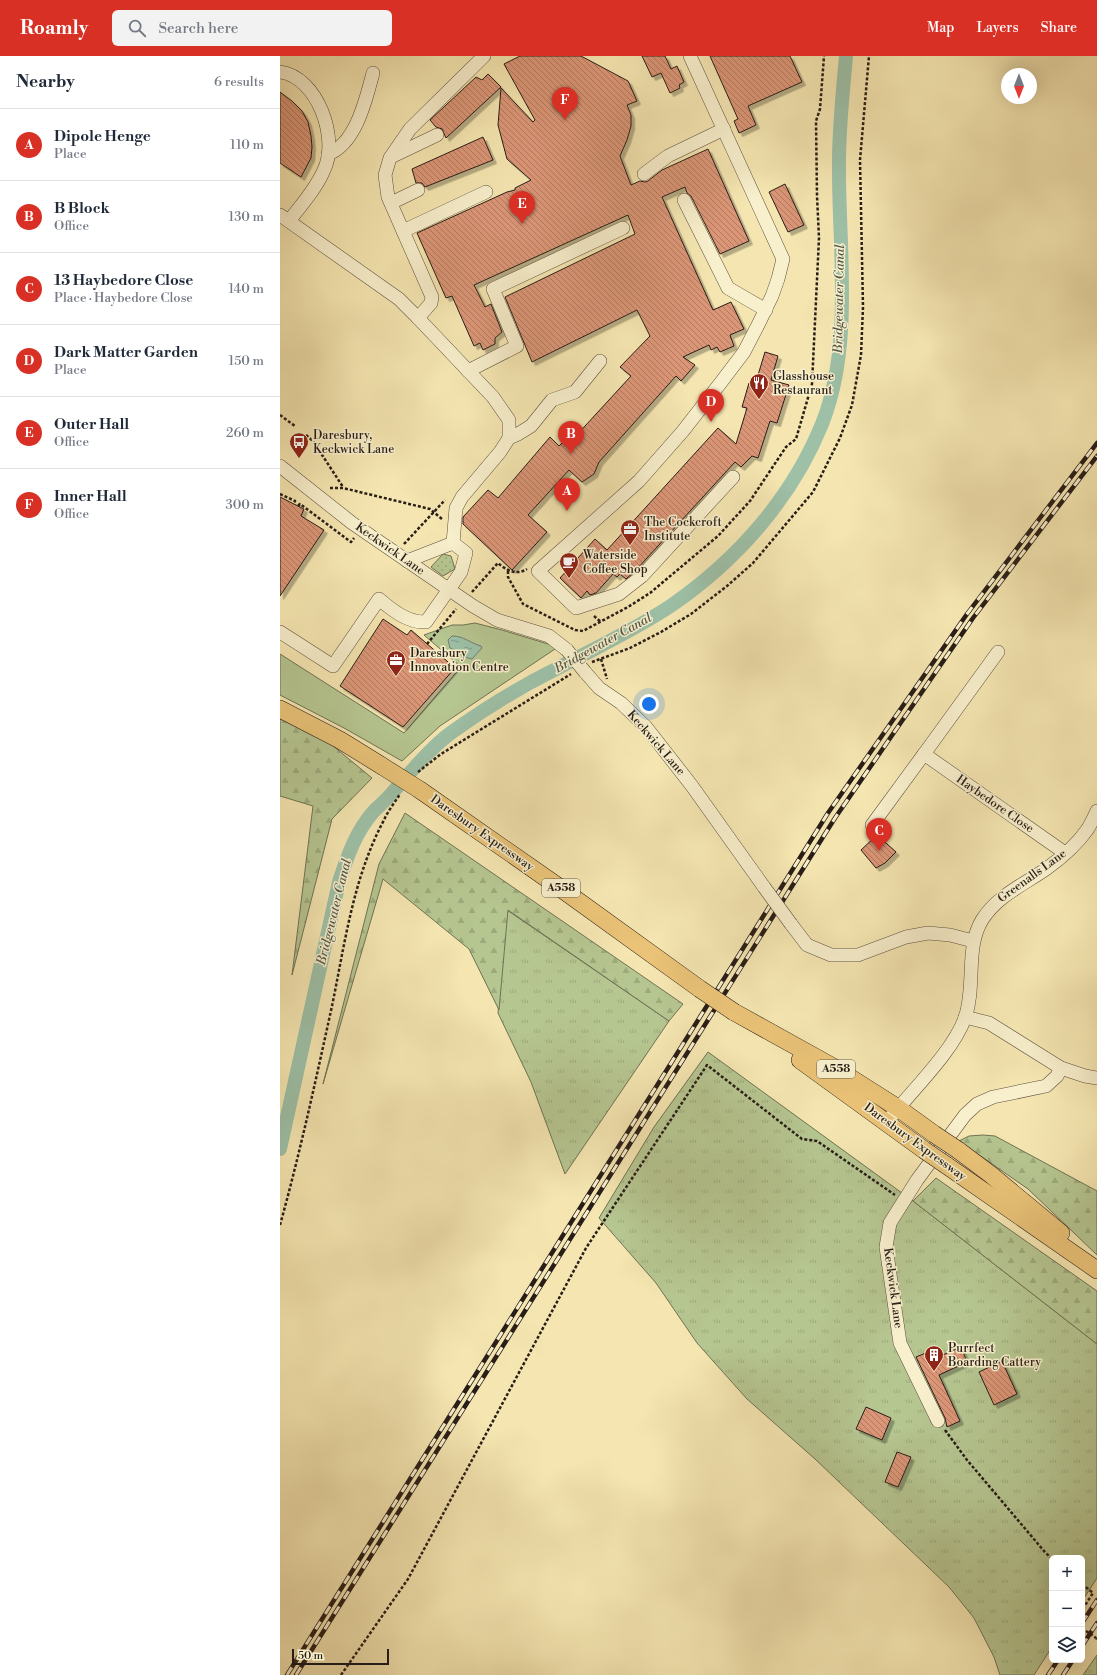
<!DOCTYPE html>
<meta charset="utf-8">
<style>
:root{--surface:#fff;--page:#f2f2f3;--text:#1f2937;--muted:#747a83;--line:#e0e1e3;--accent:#d93025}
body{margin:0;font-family:"Libre Bodoni",serif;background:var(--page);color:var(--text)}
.controls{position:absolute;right:12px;bottom:12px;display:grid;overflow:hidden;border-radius:6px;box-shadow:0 4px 16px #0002}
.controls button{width:36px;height:36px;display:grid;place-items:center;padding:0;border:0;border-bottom:1px solid var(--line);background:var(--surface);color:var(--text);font:20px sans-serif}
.compass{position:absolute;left:721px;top:12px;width:36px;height:36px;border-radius:50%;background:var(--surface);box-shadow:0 4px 16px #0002;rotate:180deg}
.scale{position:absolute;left:12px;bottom:10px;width:97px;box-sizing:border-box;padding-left:4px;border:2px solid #281d17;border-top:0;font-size:11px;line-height:14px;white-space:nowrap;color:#281d17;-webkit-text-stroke:3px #f8efcc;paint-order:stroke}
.you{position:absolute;left:369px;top:648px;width:14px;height:14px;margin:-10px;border:3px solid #fff;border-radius:50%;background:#1a73e8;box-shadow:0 0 0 6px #1a73e833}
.badge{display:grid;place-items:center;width:26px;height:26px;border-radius:50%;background:var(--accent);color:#fff;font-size:13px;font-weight:700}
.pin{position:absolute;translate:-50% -33px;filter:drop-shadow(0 1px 2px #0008)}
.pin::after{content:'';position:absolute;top:21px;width:14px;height:12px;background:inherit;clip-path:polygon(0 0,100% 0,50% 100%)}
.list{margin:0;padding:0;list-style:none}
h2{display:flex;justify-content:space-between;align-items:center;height:52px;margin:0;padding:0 16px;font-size:17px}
h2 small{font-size:13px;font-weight:400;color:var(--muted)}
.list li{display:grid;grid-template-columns:26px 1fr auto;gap:12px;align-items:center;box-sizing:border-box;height:72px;padding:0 16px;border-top:1px solid var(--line)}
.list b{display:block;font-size:15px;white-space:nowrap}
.list p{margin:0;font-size:13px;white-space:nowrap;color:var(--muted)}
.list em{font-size:13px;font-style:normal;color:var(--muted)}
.icon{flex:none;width:22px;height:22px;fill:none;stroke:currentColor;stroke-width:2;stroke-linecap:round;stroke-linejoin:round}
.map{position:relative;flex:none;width:817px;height:1619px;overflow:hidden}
header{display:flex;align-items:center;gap:24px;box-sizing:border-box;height:56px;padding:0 20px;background:var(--accent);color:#fff}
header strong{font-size:19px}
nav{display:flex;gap:22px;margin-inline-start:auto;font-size:14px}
.search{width:280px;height:36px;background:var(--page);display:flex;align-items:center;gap:10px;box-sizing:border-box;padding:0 14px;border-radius:6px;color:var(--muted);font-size:15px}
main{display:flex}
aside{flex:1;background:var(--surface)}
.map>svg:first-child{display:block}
.grass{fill:url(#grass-tufts);stroke:#6f7254}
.forest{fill:url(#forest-firs);stroke:#6f7254}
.park{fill:#b6c691;stroke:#6f7254}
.garden{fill:url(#garden-dots);stroke:#6f7254}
.water{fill:url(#water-ripples);stroke:#6e7f6d}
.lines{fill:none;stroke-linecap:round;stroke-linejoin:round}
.canal{stroke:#9dc0a7;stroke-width:14}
.building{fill:url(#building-back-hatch);stroke:#281d17;filter:url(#shadow)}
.minor-casing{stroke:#5b4f3e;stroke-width:14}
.major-casing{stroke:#281d17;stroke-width:18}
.path{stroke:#281d17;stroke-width:2.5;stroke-dasharray:3 2;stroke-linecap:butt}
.minor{stroke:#f8efcc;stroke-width:13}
.major{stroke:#eac378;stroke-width:17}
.rail-casing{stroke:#281d17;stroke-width:4.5}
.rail{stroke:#f8efcc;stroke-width:3;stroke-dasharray:9;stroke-linecap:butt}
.minor-bridge-casing{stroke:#5b4f3e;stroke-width:14;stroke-linecap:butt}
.major-bridge-casing{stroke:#281d17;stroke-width:18;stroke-linecap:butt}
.path-bridge{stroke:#281d17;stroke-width:2.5;stroke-dasharray:3 2;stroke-linecap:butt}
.minor-bridge{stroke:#f8efcc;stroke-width:13}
.major-bridge{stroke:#eac378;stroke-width:17}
.labels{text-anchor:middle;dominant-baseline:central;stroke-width:3;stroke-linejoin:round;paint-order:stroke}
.shield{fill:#f8efcc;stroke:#665c4d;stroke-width:1}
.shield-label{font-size:11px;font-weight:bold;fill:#281d17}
.poi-label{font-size:12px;fill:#281d17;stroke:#f8efcc;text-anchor:start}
.street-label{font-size:12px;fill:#281d17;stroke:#f8efcc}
.water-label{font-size:13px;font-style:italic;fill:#515649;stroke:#f8efcc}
</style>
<header>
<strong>Roamly</strong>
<div class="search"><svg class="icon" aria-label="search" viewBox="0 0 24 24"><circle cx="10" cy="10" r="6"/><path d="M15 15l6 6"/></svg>Search here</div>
<nav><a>Map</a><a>Layers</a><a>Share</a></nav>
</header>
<main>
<aside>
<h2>Nearby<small>6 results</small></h2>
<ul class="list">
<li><span class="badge">A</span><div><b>Dipole Henge</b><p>Place</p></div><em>110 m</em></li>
<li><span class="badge">B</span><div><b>B Block</b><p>Office</p></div><em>130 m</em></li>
<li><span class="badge">C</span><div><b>13 Haybedore Close</b><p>Place · Haybedore Close</p></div><em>140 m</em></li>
<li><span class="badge">D</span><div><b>Dark Matter Garden</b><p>Place</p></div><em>150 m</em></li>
<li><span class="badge">E</span><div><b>Outer Hall</b><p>Office</p></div><em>260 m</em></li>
<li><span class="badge">F</span><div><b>Inner Hall</b><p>Office</p></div><em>300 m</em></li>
</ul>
</aside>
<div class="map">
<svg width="817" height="1619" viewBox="0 0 817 1619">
<defs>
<pattern id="grass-tufts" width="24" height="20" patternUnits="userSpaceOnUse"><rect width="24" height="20" fill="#b6c691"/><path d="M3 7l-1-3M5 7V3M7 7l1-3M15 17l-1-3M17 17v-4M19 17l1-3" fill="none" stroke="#9caa7c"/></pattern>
<pattern id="forest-firs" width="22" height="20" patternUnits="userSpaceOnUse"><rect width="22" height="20" fill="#b6c691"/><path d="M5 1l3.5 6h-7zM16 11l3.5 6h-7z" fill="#9caa7c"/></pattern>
<pattern id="garden-dots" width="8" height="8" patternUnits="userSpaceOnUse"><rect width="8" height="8" fill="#b6c691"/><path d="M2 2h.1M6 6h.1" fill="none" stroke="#9caa7c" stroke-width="1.8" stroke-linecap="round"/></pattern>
<pattern id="water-ripples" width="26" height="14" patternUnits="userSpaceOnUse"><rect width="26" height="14" fill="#9dc0a7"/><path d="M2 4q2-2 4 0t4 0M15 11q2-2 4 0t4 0" fill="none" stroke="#809b87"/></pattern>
<pattern id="building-back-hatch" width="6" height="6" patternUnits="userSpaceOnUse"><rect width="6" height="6" fill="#db9677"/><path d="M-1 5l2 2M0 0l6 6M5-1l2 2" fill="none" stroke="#b27a61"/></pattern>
<filter id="shadow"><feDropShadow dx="3.5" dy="3.5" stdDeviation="0" flood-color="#0004"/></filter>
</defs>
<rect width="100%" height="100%" fill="#f5e6b1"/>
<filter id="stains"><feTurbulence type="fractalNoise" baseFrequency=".005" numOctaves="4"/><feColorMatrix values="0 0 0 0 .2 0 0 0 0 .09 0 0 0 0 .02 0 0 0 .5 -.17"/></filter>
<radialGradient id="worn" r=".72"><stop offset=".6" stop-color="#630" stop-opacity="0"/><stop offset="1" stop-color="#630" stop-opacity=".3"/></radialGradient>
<g class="grass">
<path d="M227,854L389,965L285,1118L251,1026L218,957Z"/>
<path d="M428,996L633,1145L817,1288V1522L802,1545V1502H772V1591L754,1619H720L714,1601L694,1562L669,1531L535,1403L467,1343L417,1287L376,1227L319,1162L374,1071Z"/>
<path d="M817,1599V1619H803Z"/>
</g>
<g class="forest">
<path d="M0,653L19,662L92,722L52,763L12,919L33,750L0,740Z"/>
<path d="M125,757L403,948L389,965L228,854L219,954L189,893L103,823L43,1028L99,808Z"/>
<path d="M703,1079L715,1080L817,1135V1199L748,1133L679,1085L689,1080Z"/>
<path d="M656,1122L817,1235V1288L633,1145Z"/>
</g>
<path class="park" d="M195,567L222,574L278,591L160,670L122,705L64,672L0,639V598L124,677L181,611L144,579L172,569H183Z"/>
<path class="garden" d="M163,498L171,500L175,513L163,520L151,511Z"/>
<path class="water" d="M172,580C184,580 190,587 201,590L202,592L192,603C184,602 178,595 170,592L168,584Z"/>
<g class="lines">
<path class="canal" d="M0,1093L59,826C67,801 76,775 94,755C100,749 107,743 113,736C131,716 149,693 172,676C204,653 240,631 276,613C315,592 355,574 392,549C457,504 512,442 542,368C574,288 558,190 559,106C559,70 563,35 566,0"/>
</g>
<g class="building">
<path d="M240,0H301L348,25L357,45L347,49L351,59V70L347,84L340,100L351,129L360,125L365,126L368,125L382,114L428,93L469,185L440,198L411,140L407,137L405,131L382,141L433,254L451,246L464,273L450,279L454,290L440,296L437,291L431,294L429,289L403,301L415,309L401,325L396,320L319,406L314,418L302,426L289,414L248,459L267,476L232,514L183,468V461L208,434L218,442L270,381L279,390L290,379L294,382L351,320L340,311L370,280L357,254L252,306L225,241L355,178L348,159L194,229L205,251L211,248L222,276L215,282V288L203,294L200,287L194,290L172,240L166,242L137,177L227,136L235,134V132L251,124L227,103L218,69L221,32L253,66L255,64L224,8Z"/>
<path d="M362,0H385L391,13L397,10L404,26L399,29L400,32L390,37L381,17L372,21Z"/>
<path d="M430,0H510L522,26L468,50L476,69L459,77L454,65L458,63Z"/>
<path d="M208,18L221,31L166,82L162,73L156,71L150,64L196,21L202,24Z"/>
<path d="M0,36L12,45L22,55L28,66L31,80L32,91L31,102L21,121L0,107Z"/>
<path d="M203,81L213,104L145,131L142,127H136L132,113Z"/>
<path d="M505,128L524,169L508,176L489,136Z"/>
<path d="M485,296L498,300L491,324L509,329L497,367L490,365L478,402L472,400L461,411L455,406L356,514L346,523L340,518L337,521L333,518L316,537L310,539L307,535L301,542L280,522L315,483L327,494L438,372L456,388L467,352L462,351L469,327L475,329Z"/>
<path d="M0,441L24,453L21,460L44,474L0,540Z"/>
<path d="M103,563L127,579L131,574L175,612L123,671L60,630Z"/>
<path d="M597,779L616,796L605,807L596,812L581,794Z"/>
<path d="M681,1291L687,1306L659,1319L680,1365L667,1371L665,1362L636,1301L648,1296L651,1304Z"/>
<path d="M722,1305L737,1338L714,1349L699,1316Z"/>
<path d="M586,1351L611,1362L602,1384L576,1373Z"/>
<path d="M617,1396L631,1401L618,1431L605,1426Z"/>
</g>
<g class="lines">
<defs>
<g id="minor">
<path d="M410,0L503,203L498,223L492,240L479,267L464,296L442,325L403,375L359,425L258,515L296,552L339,538L362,520L453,421"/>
<path d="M0,16C38,21 59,83 44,114C36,133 21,149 9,165"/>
<path d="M48,98C76,88 86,43 93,17"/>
<path d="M111,101L157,79"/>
<path d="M364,118L388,100L444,73"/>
<path d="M404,144L448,232L486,254"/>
<path d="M111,147L138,134"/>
<path d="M0,159L119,243L138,262"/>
<path d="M123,175L206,136"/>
<path d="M188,315L237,290L213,233L343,172"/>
<path d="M229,382L238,378L251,370L272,344L295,336L320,305"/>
<path d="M0,410L72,467L193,550L217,564L269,580L287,594"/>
<path d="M173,487L176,452L182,441L220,396L229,382V364L213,341L138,262L151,247L152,241L108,141L105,119L110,102L130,73L204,0"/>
<path d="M127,505L173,487"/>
<path d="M0,576L53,610L99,543C112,554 128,567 146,566L181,516L186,497L173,487"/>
<path d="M718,596L644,698L785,797"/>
<path d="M305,616L319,632L341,647L366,671L412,730L484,831"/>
<path d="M592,769L644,698"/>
<path d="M511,868L527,889L551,899H578L626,881L648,877L670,879L693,885"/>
<path d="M685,961L709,967L781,1012L805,1020L817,1022"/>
<path d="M607,1066C631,1035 672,997 685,962C696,930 685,892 702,864C717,840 743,829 766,813C780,803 797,788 807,774C811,768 814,761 817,755"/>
<path d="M658,1365L620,1287L606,1191L610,1167L637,1124L685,1059L697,1048L713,1041L766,1030L777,1020L781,1012"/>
</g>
<g id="major">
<path d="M0,653L60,684L102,710"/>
<path d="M140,734L276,829L420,933"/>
<path d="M454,956L555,1012L618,1052L654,1078"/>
<path d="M520,1004L644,1094"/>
<path d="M678,1094L710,1118L781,1177"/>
<path d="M666,1109L817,1214"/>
</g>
</defs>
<use href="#minor" class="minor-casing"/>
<use href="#major" class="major-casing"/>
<g class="path">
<path d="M0,359L15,370"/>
<path d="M26,379L33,385L63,431"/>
<path d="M50,432H63L150,453L162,463"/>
<path d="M0,438L15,445L13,448"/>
<path d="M18,450L20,448L71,486L74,482"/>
<path d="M124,488L165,444"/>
<path d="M228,515V521L243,548L295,574L303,575L348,551L370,537L438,480L470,445L506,391L516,383L532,328L539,182L537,140L536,65L540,53L544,0"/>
<path d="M192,536L218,507C226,514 236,520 247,513"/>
<path d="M314,560L321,566"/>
<path d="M147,588L176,553"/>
<path d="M321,603L327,623"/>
<path d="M312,606L350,592L381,576L411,558L447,530L473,507L533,436L560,382L572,349L581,299L583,251L580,104L589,0"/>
<path d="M138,716L161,698L291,618"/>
<path d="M0,1169C20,1097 36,1023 52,950C65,887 73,822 104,764C108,755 115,746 120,738"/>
<path d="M665,1374L687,1404L764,1495L772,1503"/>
<path d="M802,1528L813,1537L802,1554"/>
<path d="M816,1582L817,1583"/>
<path d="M61,1619L128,1523L306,1192L427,1009L522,1083L537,1085L615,1139"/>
</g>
<use href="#minor" class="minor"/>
<use href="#major" class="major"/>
<defs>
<g id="rail">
<path d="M802,1567L817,1544"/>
<path d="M802,1590L817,1567"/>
<path d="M7,1619L548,757L687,558L817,387"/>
<path d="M16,1619L555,762L693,562L817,400"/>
<path d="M768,1619L778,1604"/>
<path d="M783,1619L793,1604"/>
</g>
</defs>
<use href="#rail" class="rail-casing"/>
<use href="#rail" class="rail"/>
<defs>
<g id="minor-bridge">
<path d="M287,594L305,616"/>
<path d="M484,831L511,868"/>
</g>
<g id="major-bridge">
<path d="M102,710L140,734"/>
<path d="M420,933L454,956"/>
<path d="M654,1078L678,1094"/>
<path d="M644,1094L666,1109"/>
</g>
</defs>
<use href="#minor-bridge" class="minor-bridge-casing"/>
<use href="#major-bridge" class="major-bridge-casing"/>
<path class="path-bridge" d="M802,1572L816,1582"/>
<use href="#minor-bridge" class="minor-bridge"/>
<use href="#major-bridge" class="major-bridge"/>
</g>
<defs>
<symbol id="restaurant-pin" viewBox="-11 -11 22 30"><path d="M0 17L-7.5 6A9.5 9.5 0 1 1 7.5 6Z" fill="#8f2418" stroke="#f8efcc"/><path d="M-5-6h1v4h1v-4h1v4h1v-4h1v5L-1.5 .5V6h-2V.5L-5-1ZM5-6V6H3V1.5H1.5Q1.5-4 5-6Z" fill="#fff"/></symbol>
<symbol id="bus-pin" viewBox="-11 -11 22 30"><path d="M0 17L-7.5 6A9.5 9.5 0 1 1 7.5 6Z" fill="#8f2418" stroke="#f8efcc"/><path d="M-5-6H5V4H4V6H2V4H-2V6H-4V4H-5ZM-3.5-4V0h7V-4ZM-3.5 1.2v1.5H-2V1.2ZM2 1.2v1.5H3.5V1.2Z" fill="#fff"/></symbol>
<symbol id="office-pin" viewBox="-11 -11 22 30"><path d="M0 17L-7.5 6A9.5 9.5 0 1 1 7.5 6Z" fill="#8f2418" stroke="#f8efcc"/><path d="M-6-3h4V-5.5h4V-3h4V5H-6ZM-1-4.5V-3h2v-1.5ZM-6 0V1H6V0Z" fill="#fff"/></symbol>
<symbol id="cafe-pin" viewBox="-11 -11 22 30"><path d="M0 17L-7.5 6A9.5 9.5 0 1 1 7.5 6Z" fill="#8f2418" stroke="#f8efcc"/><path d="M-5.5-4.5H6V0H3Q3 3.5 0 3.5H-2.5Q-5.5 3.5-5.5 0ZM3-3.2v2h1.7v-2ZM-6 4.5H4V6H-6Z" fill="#fff"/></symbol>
<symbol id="building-pin" viewBox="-11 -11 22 30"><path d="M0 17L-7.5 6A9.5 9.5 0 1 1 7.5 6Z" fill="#8f2418" stroke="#f8efcc"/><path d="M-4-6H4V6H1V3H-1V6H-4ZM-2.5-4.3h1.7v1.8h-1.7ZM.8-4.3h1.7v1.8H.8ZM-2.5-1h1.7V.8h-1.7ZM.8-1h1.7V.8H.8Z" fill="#fff"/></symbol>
</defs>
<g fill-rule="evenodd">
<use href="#restaurant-pin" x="468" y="316" width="22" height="30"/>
<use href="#bus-pin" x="8" y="375" width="22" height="30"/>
<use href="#office-pin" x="339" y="462" width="22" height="30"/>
<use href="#cafe-pin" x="278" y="495" width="22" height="30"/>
<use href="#office-pin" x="105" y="593" width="22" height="30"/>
<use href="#building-pin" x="643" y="1288" width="22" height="30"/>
</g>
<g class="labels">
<g class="shield">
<rect x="262" y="823" width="38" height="18" rx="3"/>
<rect x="537" y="1004" width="38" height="18" rx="3"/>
</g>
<g class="shield-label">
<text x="281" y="832">A558</text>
<text x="556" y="1013">A558</text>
</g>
<g class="poi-label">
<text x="493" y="320">Glasshouse<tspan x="493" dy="14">Restaurant</tspan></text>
<text x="33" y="379">Daresbury,<tspan x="33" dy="14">Keckwick Lane</tspan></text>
<text x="364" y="466">The Cockcroft<tspan x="364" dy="14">Institute</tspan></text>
<text x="303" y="499">Waterside<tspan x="303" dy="14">Coffee Shop</tspan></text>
<text x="130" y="597">Daresbury<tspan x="130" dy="14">Innovation Centre</tspan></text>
<text x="668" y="1292">Purrfect<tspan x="668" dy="14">Boarding Cattery</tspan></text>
</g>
<g class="street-label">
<text transform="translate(110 493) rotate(35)">Keckwick Lane</text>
<text transform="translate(376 687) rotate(49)">Keckwick Lane</text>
<text transform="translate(715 748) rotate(35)">Haybedore Close</text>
<text transform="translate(202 777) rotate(35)">Daresbury Expressway</text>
<text transform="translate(752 820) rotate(-36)">Greenalls Lane</text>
<text transform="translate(635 1086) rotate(36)">Daresbury Expressway</text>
<text transform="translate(613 1232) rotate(82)">Keckwick Lane</text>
</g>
<g class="water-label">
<text transform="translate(559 243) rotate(-89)">Bridgewater Canal</text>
<text transform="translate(323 587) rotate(-29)">Bridgewater Canal</text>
<text transform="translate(54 856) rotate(-76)">Bridgewater Canal</text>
</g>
</g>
<rect width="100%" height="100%" filter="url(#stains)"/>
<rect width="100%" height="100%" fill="url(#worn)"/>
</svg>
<div class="controls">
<button>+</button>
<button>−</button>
<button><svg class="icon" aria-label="layers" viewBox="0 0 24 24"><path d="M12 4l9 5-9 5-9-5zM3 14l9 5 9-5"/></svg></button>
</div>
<svg class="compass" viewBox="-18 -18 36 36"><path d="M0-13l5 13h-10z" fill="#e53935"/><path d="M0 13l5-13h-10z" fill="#747a83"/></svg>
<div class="scale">50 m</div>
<div class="you"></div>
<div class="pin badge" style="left:287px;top:455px">A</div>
<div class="pin badge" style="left:291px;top:398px">B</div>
<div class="pin badge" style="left:599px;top:795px">C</div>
<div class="pin badge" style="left:431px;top:366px">D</div>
<div class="pin badge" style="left:242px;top:168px">E</div>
<div class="pin badge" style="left:285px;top:64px">F</div>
</div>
</main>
